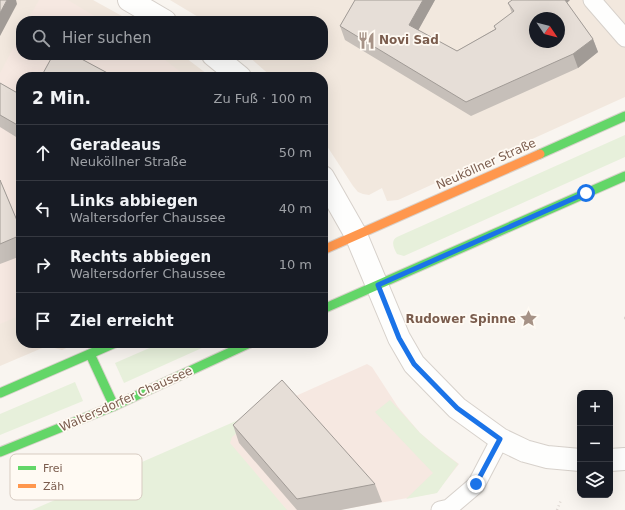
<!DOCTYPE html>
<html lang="de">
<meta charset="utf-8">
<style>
:root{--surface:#171b24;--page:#20242c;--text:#f1f3f6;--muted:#9ea1a6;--line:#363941}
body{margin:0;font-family:"DejaVu Sans",sans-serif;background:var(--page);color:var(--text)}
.controls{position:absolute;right:12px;bottom:12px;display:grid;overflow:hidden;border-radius:8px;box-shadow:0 4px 16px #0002}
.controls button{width:36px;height:36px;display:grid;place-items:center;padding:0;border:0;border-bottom:1px solid var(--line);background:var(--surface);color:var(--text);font:20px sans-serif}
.compass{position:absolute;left:529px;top:12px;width:36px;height:36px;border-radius:50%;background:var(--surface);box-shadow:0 4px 16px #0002;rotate:125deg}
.stop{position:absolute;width:12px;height:12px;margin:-9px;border:3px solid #1a73e8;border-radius:50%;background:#fff}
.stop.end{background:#1a73e8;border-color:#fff;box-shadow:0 1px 4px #0008}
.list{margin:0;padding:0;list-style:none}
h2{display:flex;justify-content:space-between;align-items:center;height:52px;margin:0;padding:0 16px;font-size:17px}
h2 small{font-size:13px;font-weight:400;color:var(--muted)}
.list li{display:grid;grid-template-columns:26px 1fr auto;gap:12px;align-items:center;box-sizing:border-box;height:56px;padding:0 16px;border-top:1px solid var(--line)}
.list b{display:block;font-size:15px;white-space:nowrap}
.list p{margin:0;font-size:13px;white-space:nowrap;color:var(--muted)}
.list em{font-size:13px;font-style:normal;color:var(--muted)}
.icon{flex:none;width:22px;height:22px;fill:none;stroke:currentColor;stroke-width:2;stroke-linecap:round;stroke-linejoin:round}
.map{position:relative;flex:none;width:625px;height:510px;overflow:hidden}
.search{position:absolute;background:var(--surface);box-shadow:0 4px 16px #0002;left:16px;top:16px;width:312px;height:44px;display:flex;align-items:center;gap:10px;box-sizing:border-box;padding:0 14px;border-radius:16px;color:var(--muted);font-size:15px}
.panel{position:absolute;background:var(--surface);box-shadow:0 4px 16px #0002;left:16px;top:72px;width:312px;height:276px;border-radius:16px}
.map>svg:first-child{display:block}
.residential{fill:#f2e8de;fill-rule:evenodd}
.commercial{fill:#f6e8e1}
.green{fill:#e7f0db}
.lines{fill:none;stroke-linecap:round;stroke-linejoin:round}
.lane-casing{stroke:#d7d1cb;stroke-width:19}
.street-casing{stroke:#d7d1cb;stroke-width:24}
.fast-casing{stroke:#d9d2cb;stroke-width:11}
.slow-casing{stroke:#d9d2cb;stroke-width:11}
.path{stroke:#dcd5d0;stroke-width:2.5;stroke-dasharray:1 3;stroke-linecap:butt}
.lane{stroke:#fefefd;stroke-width:17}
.street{stroke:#fefefd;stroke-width:22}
.fast{stroke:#63d668;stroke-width:9}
.slow{stroke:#ff974d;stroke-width:9}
.wall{fill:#c6bfb9}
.shaded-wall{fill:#a19b96}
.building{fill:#e6ded7;stroke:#a19b96;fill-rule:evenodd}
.route{stroke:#1a73e8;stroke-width:5}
.labels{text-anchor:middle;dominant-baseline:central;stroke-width:3.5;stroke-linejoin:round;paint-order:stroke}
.poi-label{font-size:12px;font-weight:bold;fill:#7a5c4d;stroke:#fffaf3;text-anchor:start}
.street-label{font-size:12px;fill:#7a5c4d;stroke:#fffaf3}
.key{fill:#fffaf3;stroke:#d7cbc1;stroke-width:1}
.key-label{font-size:11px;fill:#7a5c4d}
</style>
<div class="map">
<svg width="625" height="510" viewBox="0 0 625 510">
<rect width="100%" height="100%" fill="#f9f5f0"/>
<g class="residential">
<path d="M0,0H93L131,21H21V55H182L211,77H21V343H77L62,350L47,346L0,366Z"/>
<path d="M170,0H625V97L398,200L387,201L382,188L369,195L363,194L358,192L353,186L323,140V77H272L247,55H323V21H205ZM535,18H559V42H535Z"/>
</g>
<g class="commercial">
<path d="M39,0H68L103,21H27Z"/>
<path d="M21,33V55H159L187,77H21V315L0,324V73Z"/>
<path d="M367,364L372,367L398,407L420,433L439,449L459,464L436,493L339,510H58L57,503Z"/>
</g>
<g class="green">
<path d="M625,135V157L404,256L397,254C394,248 390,241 397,237Z"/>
<path d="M161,343H213L124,383L115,363Z"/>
<path d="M75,382L83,401L0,435V414Z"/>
<path d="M390,400L420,433L436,447L458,464L437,493L406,499L433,473L375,412Z"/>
<path d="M266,408L232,437L230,443L287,510H32Z"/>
</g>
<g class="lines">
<defs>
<g id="lane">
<path d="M592,0L625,38"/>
<path d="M440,510L449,508L476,485L500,439"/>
</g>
<g id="street">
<path d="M129,0L165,21"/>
<path d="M213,55L240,77"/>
<path d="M323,177L356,235L399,338L414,364L457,408L500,439L525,451L547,457L580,460"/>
<path d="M610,460L625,459"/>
</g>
<g id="fast">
<path d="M540,154L625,116"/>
<path d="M323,309L625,176"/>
<path d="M90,354L114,406"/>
<path d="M0,393L115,343"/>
<path d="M0,452L114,406L250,343"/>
</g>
<path id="slow" d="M323,250L540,154"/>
</defs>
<use href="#lane" class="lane-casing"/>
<use href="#street" class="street-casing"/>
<use href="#fast" class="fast-casing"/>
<use href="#slow" class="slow-casing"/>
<g class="path">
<path d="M624,318H625"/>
<path d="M557,510L561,500"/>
</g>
<use href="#lane" class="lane"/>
<use href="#street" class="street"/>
<use href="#fast" class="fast"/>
<use href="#slow" class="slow"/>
</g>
<g class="wall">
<path d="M355,0H435L418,30L457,51L495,29L494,26L512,13L508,3L512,0H570L567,3L593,39L598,52L578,68L471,116L345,40L340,26Z"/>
<path d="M0,83L21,95V140L0,127Z"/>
<path d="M0,180L21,230V256L0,264Z"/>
<path d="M233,425L375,484L382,502L341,510H297L239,443Z"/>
</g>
<g class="shaded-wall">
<path d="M7,0H16L17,4L0,36V13Z"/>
<path d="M423,0H435L414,38L409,25Z"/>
<path d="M562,0H570L564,5Z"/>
<path d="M593,39L598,52L578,68L573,54Z"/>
</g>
<g class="building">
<path d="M0,0H7L0,13Z"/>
<path d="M355,0H423L409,25L457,51L496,29L494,26L514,11L508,3L512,0H565L593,39L573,54L466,102L340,26ZM535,18H559V42H535Z"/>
<path d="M53,55H74L115,77H41Z"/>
<path d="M0,83L21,95V127L0,115Z"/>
<path d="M0,180L21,230V235L0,244Z"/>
<path d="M282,380L375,484L297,499L233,425Z"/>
</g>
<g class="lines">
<path class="route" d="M476,484L500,439L457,408L414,364L399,338L378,285L586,193"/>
</g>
<defs>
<symbol id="restaurant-bare" viewBox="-9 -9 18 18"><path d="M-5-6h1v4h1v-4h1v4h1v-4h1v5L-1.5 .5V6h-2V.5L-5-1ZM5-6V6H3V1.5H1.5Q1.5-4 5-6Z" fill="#a69286" stroke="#fffaf3" stroke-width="2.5" paint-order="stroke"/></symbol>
<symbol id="sight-bare" viewBox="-9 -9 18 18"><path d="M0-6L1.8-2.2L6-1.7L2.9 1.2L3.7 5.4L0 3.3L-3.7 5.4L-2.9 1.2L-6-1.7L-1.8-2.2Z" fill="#a69286" stroke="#fffaf3" stroke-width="2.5" paint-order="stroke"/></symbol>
</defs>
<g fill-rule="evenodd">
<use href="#restaurant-bare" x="354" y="28" width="25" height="25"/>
<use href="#sight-bare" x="516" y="306" width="25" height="25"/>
</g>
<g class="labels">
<g class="poi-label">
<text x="379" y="40">Novi Sad</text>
<text x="516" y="319" text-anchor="end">Rudower Spinne</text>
</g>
<g class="street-label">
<text transform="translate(486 164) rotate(-24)">Neuköllner Straße</text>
<text transform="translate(126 399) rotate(-24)">Waltersdorfer Chaussee</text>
</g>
</g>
<rect x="10" y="454" width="132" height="46" rx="6" class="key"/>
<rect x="18" y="466" width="18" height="4" fill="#63d668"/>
<rect x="18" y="484" width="18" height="4" fill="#ff974d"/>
<g class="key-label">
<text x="43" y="472">Frei</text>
<text x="43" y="490">Zäh</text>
</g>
</svg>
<div class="controls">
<button>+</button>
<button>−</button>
<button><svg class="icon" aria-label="layers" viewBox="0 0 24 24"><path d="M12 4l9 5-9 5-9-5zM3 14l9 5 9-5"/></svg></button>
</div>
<svg class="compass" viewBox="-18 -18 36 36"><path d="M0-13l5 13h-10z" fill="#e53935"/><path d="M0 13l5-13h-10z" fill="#9ea1a6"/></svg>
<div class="stop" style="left:586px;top:193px"></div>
<div class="stop end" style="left:476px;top:484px"></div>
<div class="search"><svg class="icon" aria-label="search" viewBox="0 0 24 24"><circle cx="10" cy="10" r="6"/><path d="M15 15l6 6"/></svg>Hier suchen</div>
<section class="panel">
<h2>2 Min.<small>Zu Fuß · 100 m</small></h2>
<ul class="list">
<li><svg class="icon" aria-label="ahead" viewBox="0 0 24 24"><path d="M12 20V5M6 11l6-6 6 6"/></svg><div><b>Geradeaus</b><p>Neuköllner Straße</p></div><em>50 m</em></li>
<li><svg class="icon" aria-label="left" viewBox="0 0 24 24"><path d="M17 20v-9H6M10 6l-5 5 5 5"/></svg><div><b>Links abbiegen</b><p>Waltersdorfer Chaussee</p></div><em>40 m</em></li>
<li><svg class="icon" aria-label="right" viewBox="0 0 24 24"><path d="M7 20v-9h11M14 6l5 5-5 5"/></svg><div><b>Rechts abbiegen</b><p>Waltersdorfer Chaussee</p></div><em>10 m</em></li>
<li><svg class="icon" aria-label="arrive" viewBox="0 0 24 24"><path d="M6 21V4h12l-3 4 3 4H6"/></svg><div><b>Ziel erreicht</b></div></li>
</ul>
</section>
</div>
